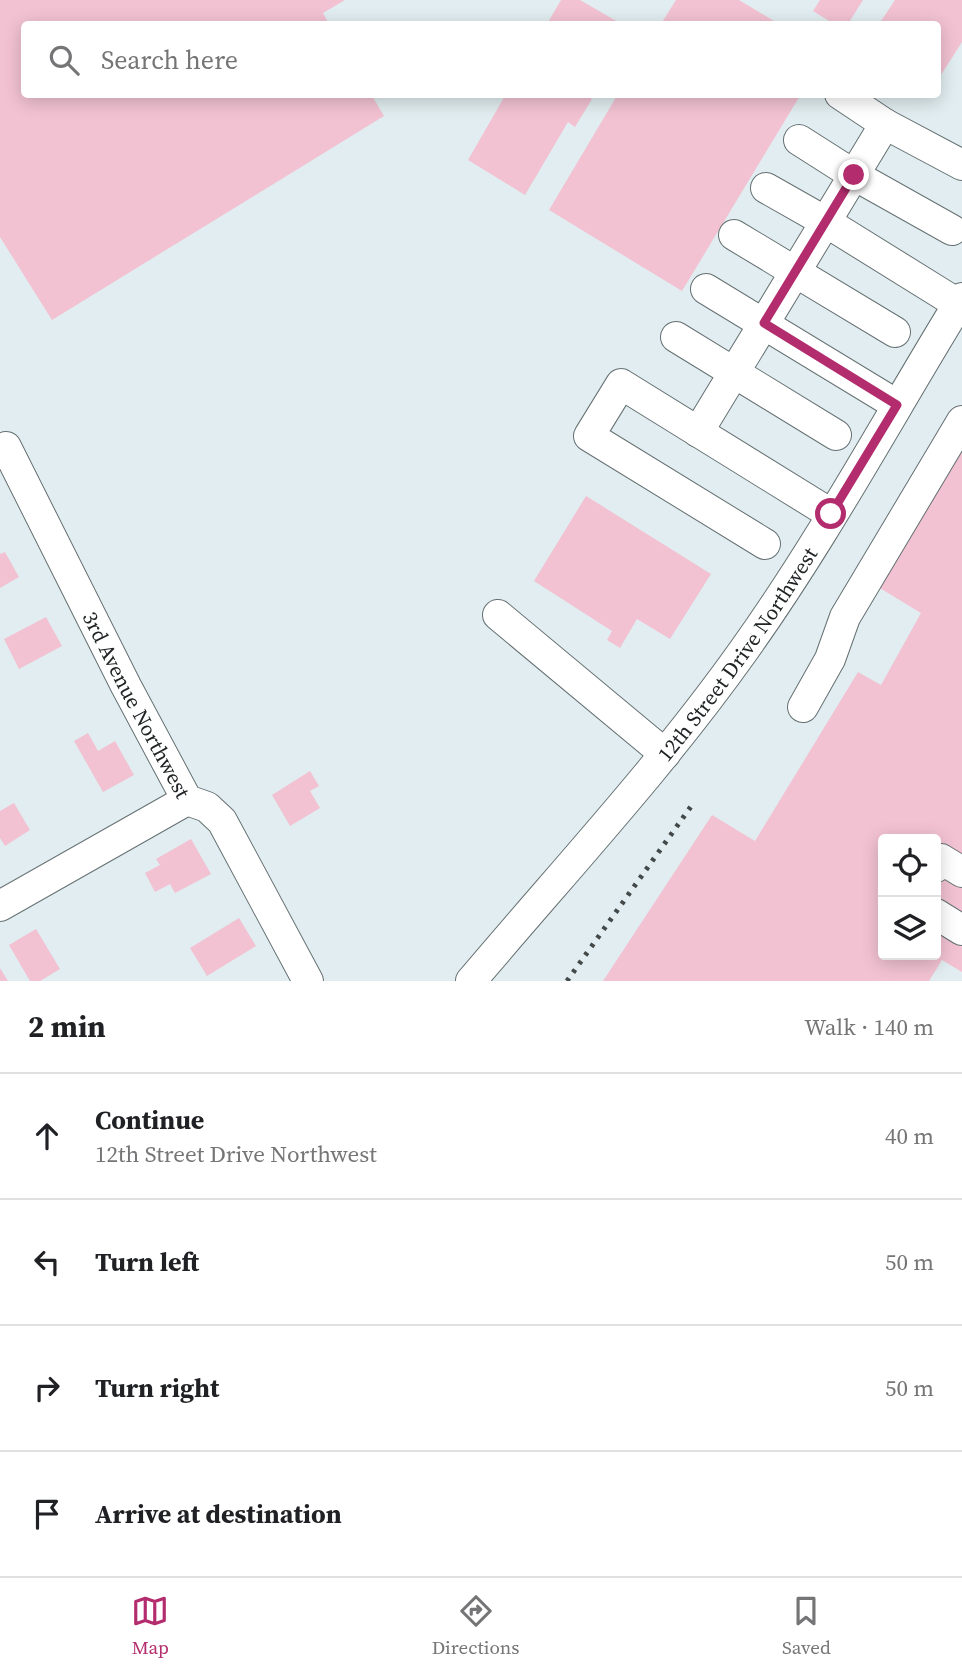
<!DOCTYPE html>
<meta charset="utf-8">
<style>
:root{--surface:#fff;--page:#f6f6f6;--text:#202124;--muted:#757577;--line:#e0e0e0;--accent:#b32c6d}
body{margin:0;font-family:"Source Serif 4",serif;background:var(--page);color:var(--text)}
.controls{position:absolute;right:21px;bottom:21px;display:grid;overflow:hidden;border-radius:7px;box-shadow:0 4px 18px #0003}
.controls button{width:63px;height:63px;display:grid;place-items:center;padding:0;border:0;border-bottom:2px solid var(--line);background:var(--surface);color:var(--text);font:35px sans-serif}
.stop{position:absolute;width:21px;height:21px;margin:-16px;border:5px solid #b32c6d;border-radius:50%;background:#fff}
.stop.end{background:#b32c6d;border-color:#fff;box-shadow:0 2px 7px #0008}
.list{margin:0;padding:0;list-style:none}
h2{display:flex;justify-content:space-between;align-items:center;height:91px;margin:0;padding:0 28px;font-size:30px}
h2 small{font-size:23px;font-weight:400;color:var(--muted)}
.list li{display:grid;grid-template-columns:46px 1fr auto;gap:21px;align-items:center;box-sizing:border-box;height:126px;padding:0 28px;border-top:2px solid var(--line)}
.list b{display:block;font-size:26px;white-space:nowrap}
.list p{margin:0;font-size:23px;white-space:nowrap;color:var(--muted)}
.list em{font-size:23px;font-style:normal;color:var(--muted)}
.icon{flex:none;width:38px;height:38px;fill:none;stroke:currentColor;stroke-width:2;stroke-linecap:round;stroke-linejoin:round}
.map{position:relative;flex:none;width:962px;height:981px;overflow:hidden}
.search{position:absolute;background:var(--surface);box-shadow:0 4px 18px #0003;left:21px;right:21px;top:21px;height:77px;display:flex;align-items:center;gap:18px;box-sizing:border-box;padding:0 24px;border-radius:7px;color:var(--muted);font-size:26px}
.sheet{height:595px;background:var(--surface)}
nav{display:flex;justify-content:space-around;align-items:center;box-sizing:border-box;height:98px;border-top:2px solid var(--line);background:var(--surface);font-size:19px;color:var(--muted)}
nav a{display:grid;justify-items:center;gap:4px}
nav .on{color:var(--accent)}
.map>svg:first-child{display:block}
.building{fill:#f2c2d2;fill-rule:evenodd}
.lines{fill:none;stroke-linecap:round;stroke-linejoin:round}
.minor-casing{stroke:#657072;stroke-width:32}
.minor{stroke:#fff;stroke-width:30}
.rail{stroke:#434849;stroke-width:5;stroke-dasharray:3.5 7;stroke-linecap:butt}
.route{stroke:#b32c6d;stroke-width:9}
.labels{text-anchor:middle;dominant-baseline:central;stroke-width:7;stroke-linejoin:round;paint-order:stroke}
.street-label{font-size:21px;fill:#212526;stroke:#fff}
</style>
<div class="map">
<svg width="962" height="981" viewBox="0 0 962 981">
<rect width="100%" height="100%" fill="#e1edf0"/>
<g class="building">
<path d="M0,0H345L323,13L329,24H24V94H371L384,116L52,320L0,237Z"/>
<path d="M561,0H580L618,22L617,24H547Z"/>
<path d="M676,0H739L779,24H661Z"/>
<path d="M820,0H863L848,24H834L813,11Z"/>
<path d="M895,0H962V42L937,81V24H879Z"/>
<path d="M506,94H584L592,99L575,127L568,122L525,195L468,160Z"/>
<path d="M618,94H801L682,291L549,210Z"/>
<path d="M962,448V972L942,960L929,981H603L712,815L755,841L858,672L881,685L921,613L878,587ZM883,839H936V955H883Z"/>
<path d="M586,496L711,574L670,639L637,619L620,648L607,640L612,631L534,581Z"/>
<path d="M5,552L19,577L0,588V554Z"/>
<path d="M46,617L62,646L19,669L4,639Z"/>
<path d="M88,733L98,751L115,741L134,775L103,792L74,741Z"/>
<path d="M310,771L319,786L310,791L320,808L290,826L272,795Z"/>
<path d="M14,803L30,830L5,846L0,838V811Z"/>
<path d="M191,839L211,874L175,893L170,884L155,892L145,873L160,865L156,859Z"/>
<path d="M239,918L256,946L207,976L190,948Z"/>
<path d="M36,929L60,969L40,981H30L9,945Z"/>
<path d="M0,968L8,981H0Z"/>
</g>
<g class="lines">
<defs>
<g id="minor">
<path d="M840,94L885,124"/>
<path d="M799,140L854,175L952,230"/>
<path d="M766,188L826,222L958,304"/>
<path d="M734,235L895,332"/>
<path d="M706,289L897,405"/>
<path d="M676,337L836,435"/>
<path d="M698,432L885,124L962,165"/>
<path id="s1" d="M6,447L126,686L187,800L207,807L222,821L308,981"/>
<path d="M765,544L589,436L621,384L831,514"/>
<path d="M498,615L665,754"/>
<path d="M803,707L830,659L845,617L962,421"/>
<path d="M936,867L941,859L962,872"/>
<path d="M0,906L187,800"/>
<path d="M936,914L962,930"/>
<path id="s2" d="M471,981C563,872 661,767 744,650C824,538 890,415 962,298"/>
</g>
</defs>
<use href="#minor" class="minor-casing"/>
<use href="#minor" class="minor"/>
<path class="rail" d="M567,981L692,805"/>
</g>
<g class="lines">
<path class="route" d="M831,514L897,405L764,323L854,175"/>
</g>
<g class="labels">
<g class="street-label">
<text stroke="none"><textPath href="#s2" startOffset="422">12th Street Drive Northwest</textPath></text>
<text stroke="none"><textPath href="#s1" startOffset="289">3rd Avenue Northwest</textPath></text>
</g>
</g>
</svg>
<div class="controls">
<button><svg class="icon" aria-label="locate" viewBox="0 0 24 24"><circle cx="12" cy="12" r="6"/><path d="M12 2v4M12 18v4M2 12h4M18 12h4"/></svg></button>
<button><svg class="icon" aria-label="layers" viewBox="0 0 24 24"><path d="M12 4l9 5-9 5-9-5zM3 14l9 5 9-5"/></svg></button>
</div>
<div class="stop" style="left:831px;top:514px"></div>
<div class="stop end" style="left:854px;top:175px"></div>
<div class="search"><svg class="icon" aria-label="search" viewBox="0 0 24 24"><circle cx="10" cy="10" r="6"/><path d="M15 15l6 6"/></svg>Search here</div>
</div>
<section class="sheet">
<h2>2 min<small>Walk · 140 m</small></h2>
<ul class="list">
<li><svg class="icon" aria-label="ahead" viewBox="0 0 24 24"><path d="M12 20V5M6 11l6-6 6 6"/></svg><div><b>Continue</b><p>12th Street Drive Northwest</p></div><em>40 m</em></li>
<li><svg class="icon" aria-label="left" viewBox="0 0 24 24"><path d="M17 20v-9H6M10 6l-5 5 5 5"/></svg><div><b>Turn left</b></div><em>50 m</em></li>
<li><svg class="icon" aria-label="right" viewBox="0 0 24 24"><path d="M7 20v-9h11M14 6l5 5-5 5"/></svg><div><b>Turn right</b></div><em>50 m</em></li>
<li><svg class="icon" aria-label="arrive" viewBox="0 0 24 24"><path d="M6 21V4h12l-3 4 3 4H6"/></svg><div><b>Arrive at destination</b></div></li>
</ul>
</section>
<nav>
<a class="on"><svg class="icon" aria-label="map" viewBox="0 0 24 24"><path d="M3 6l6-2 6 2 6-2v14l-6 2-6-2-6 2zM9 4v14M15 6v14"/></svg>Map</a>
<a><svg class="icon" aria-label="directions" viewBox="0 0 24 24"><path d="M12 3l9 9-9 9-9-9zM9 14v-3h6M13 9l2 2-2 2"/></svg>Directions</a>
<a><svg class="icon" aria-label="saved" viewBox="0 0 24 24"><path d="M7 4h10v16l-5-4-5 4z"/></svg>Saved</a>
</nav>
